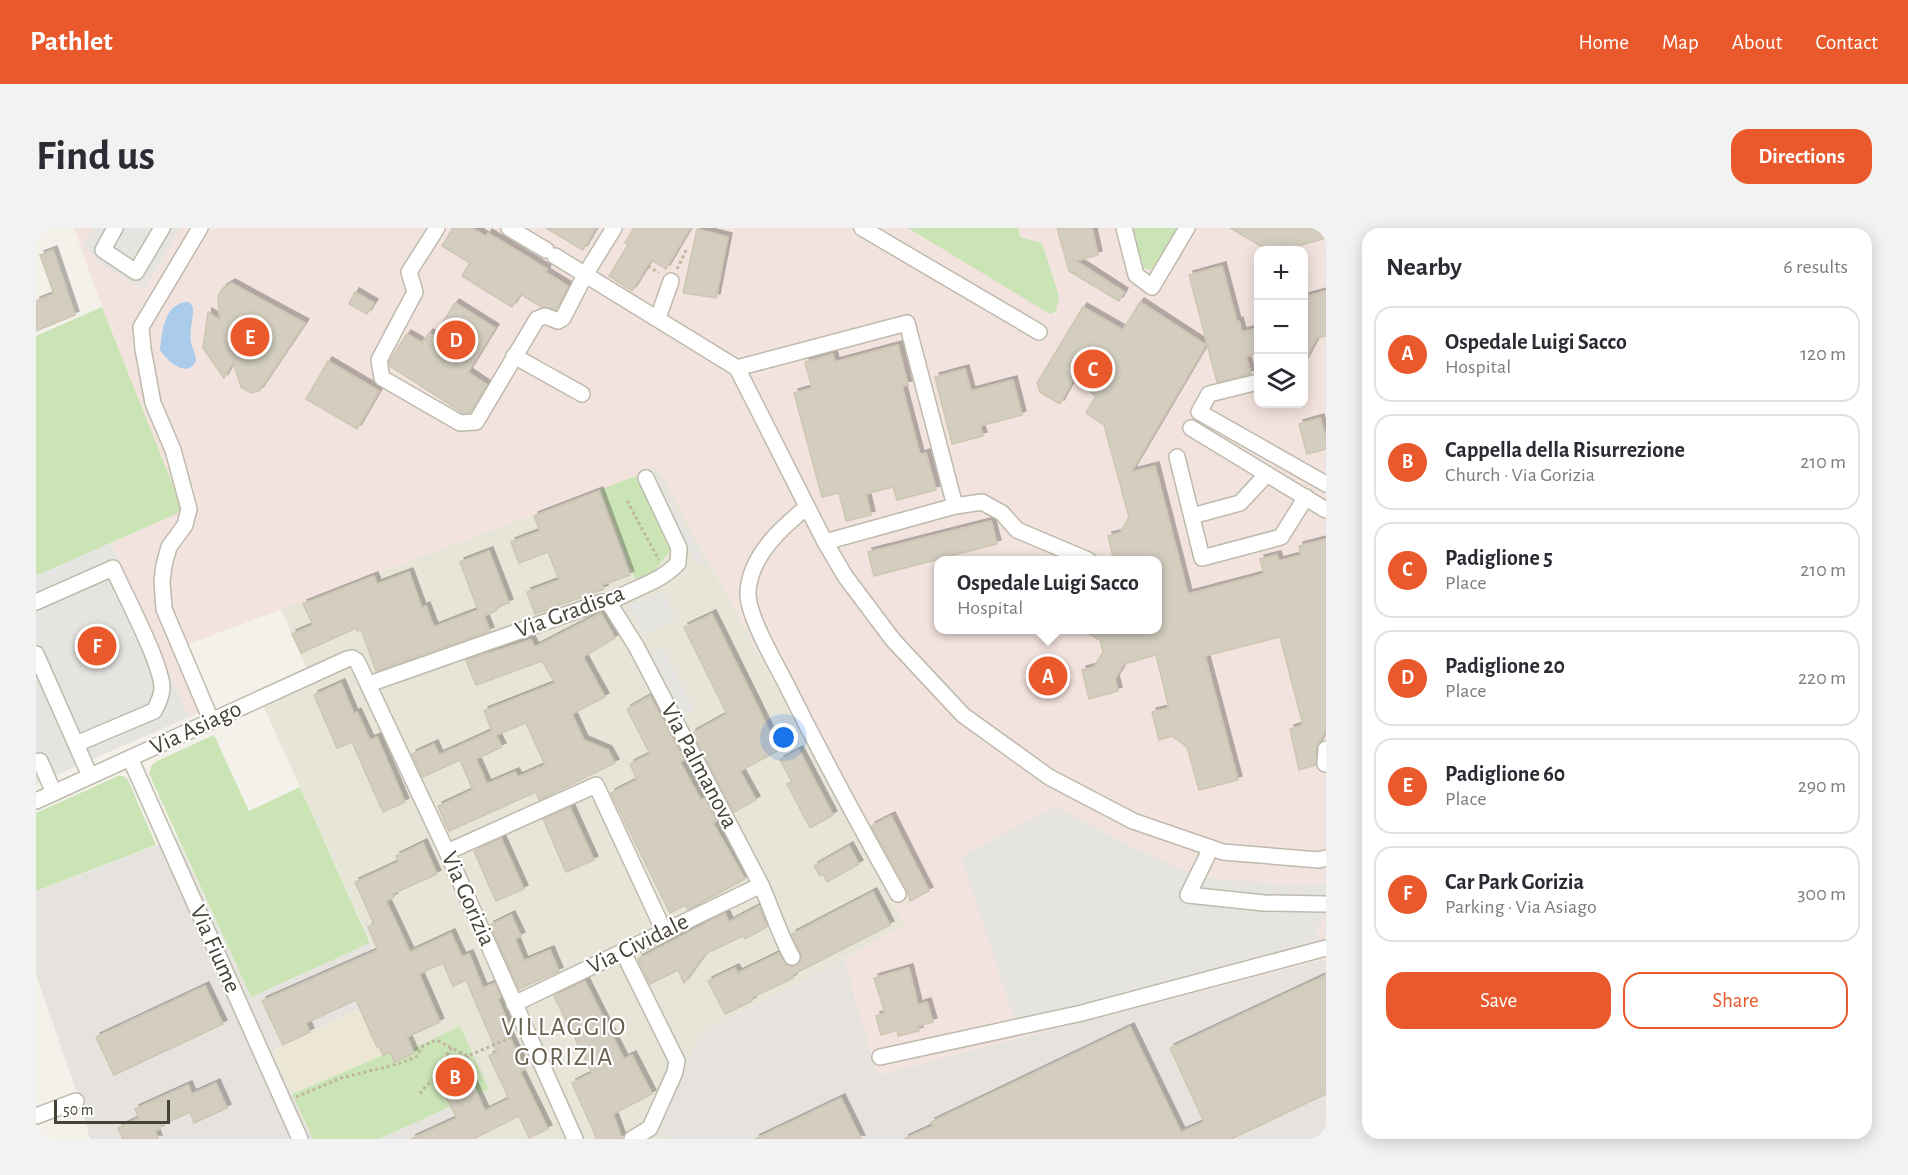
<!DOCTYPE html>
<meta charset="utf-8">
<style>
:root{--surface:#fff;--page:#f2f2f3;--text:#2b2b33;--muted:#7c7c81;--line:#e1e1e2;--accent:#e9592b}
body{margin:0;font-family:"Alegreya Sans",sans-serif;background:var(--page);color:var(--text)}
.controls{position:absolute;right:18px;top:18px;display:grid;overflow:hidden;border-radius:12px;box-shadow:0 3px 15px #0003}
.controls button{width:54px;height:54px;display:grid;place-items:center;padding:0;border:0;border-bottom:2px solid var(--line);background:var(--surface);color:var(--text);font:30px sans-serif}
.scale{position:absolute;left:18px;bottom:15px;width:116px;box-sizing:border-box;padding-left:6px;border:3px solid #474238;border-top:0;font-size:16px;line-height:21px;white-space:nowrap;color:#474238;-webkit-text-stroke:4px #fff;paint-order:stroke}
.you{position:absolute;left:748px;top:510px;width:21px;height:21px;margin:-15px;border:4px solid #fff;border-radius:50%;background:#1a73e8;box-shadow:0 0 0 9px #1a73e833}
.badge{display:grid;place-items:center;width:39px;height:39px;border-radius:50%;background:var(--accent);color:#fff;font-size:20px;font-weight:700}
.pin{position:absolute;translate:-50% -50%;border:3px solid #fff;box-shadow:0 2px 6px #0006}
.popup{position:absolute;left:898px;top:328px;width:228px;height:78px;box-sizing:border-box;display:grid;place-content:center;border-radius:12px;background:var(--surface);filter:drop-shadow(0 2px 4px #0005);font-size:20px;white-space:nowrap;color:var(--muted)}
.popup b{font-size:22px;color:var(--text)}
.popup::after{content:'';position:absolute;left:50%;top:100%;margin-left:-12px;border:12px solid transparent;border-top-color:var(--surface)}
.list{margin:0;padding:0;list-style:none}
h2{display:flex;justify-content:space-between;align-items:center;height:78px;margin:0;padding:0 24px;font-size:26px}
h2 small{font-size:20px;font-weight:400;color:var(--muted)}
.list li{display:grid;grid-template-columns:39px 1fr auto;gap:18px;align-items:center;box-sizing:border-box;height:96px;margin:0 12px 12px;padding:0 12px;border:2px solid var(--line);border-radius:18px}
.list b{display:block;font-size:22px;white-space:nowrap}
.list p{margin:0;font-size:20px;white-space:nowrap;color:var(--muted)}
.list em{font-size:20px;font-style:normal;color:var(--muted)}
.actions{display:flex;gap:12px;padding:18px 24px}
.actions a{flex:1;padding:14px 0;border:2px solid var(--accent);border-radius:18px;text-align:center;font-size:21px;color:var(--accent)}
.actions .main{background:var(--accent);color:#fff}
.icon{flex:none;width:33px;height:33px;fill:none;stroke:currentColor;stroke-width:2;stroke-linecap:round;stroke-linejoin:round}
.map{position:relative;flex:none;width:1290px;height:911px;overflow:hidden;border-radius:18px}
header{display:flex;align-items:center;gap:36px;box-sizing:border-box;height:84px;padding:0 30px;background:var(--accent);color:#fff}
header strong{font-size:28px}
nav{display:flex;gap:33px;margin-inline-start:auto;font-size:21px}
.intro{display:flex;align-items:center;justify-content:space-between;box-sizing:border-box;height:144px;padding:0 36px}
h1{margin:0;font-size:42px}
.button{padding:15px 27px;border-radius:18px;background:var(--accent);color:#fff;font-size:21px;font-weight:700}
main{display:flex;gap:36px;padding:0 36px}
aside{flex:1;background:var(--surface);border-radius:18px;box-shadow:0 3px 15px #0003}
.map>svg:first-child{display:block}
.residential{fill:#e7e4d8}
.industrial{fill:#e6e3de}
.education{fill:#ebe7d4}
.medical{fill:#f3e3de;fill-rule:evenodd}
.green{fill:#cbe4b6}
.parking{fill:#e5e4e1}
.water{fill:#abcbeb}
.building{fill:#d4cec0;stroke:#cec6b3;stroke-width:1.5;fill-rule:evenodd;filter:url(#shadow)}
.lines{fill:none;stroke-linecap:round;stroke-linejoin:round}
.minor-casing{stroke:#bebaad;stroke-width:18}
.path{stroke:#bfb69f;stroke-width:3;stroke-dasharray:3 3;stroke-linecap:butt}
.minor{stroke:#fff;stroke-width:15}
.labels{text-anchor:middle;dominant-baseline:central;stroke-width:4.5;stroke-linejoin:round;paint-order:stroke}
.street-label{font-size:24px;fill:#474238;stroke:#fff}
.neighbourhood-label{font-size:26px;letter-spacing:1.5px;fill:#696150;stroke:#fff}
</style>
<header>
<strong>Pathlet</strong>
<nav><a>Home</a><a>Map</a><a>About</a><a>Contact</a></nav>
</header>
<div class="intro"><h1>Find us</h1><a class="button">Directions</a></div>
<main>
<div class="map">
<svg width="1290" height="911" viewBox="0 0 1290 911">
<defs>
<filter id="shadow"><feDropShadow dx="4" dy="-4" stdDeviation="0" flood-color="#0004"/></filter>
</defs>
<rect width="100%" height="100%" fill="#f3f1e9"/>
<path class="residential" d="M622,240L870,698L664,806L625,899L631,911H425L411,880L453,860L424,798L382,818L225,473L275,451L245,381Z"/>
<g class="industrial">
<path d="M141,610L215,769L334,715L357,764L236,823L277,911H54L45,877L0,746V663Z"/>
<path d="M808,731L841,847L1290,731V911H631L625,899L664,806Z"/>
<path d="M411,880L425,911H343Z"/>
</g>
<path class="education" d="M357,764L382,818L376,821L378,825L358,834L353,824L256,866L236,823Z"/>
<path class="medical" d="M38,0H1290V731L841,847L808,731L870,697L622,240L150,417L177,479L153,489L75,315L147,283L66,79ZM1222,22H1268V176H1222ZM902,332H1122V402H902Z"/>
<g class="green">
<path d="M872,0H982L984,9L1006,15L1023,68L1020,83L1015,86L1009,83Z"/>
<path d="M1096,0H1143L1120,40L1114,42L1108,40Z"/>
<path d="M66,79L147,283L0,348V108Z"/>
<path d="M603,247L638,318L618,343L599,351L565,261Z"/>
<path d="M178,507L213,583L264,559L334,715L215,769L113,546L116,537L121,533Z"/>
<path d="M82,548H87L92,552L120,617L0,663V585Z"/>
<path d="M424,798L453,861L343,911H277L256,866L354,824L358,833L378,825L376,821Z"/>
</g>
<g class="parking">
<path d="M58,0H145L108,61L61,34L56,25L47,18Z"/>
<path d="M619,243L669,334L661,338L612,248Z"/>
<path d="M75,315L153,489L0,556V348Z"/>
<path d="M627,363L640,390L608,407L593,377Z"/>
<path d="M626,418L659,482L647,488L614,424Z"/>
<path d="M1021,577L1033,586L1092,617L1161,649L1254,657L1290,655V689L1280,701L1283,712L979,794L925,629Z"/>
</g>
<path class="water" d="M153,74L157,79C158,90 153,101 155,114C156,120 160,126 160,133C151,151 132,134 124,122C126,104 128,74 153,74Z"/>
<g class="building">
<path d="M417,0H436L450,9L452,5L511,41L509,44L532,58L520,82L506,79L484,66L476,79L426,48L434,35L406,18Z"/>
<path d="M510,0H560L547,22Z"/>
<path d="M598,0H654L630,41L615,32L596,63L573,48L592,17L589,15Z"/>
<path d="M1021,0H1056L1062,27L1040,33L1088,64L1083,73L1033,43Z"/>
<path d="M1194,0H1290V10L1248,22H1232Z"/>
<path d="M661,1L692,9L680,70L647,65Z"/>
<path d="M17,22L39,87L0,103V73L18,66L4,27Z"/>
<path d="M1186,38L1201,94L1203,93L1206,104L1222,100V125L1210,129L1215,146L1181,154L1153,47Z"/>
<path d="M195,55L269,95L223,163L215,165L205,159L197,134L188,150L167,120L172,84L184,92L182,68L187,60Z"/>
<path d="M1290,63V108L1281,110L1268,134V69Z"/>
<path d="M319,64L338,75L331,86L313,76Z"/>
<path d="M1104,74L1170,117L1095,244L1119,238L1152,366L1228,346L1224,331L1241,327L1243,333L1265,327L1263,318L1290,311V502L1280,520V537L1263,542L1254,501L1267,497L1244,409L1169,428L1202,552L1163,562L1151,519L1136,508L1123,512L1116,484L1133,480L1120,427L1088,436L1079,451L1082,463L1053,471L1046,442L1058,439L1067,424L1064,412L1046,402H1122V333H1078L1072,308L1084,305L1093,289L1068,197L1050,185L1060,168L1037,152L1024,176L1004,164L1001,155L1047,79L1087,102Z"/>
<path d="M419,75L459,100L432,144L451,157L434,185H427L354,138L353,134L371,106L386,115L393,105L398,108Z"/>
<path d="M862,117L872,157L866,158L884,227L890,225L900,262L861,272L857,259L830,266L835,287L810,293L803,265L786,269L758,165L776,160L769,134L797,126L799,134Z"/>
<path d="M292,133L343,163L321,201L270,171Z"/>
<path d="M929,141L935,163L977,152L986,187L944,198L947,208L916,216L899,149Z"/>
<path d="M1284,190L1290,210V221L1271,226L1263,196Z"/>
<path d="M563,263L594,347L566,357L568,361L499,386L491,364L523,352L512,324L483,335L475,314L504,303L498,288Z"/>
<path d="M955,293L961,316L838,348L832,324Z"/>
<path d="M453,323L473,375L461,379V382L448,388L454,403L340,443L325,401L321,403L320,400L265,425L256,406L277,397L267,376L338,348L341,356L373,344L386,380L390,378L398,399L442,382L424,334Z"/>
<path d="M565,385L579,410L547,429L569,469L536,486L548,512L572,522L579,535L503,572L500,564L413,603L402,578L437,562L424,532L387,549L376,526L398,516L403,527L456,503L448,483L519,455L506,433L440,457L430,432L495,412L499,419ZM490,495L509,537L482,549L479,544L451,556L440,531L466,519L460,507Z"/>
<path d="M676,386L743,522L704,543L720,572L698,584L656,505L691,486L648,399Z"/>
<path d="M305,455L318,486L321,484L334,512L341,509L369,574L347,584L316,514L301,520L278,467Z"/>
<path d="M614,468L648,532L644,534L665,572L669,570L681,593L677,595L709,651L652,682L649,677L634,685L575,565L601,552L594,536L614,526L591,481Z"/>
<path d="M763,522L797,587L774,600L751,556L756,554L744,532Z"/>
<path d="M534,579L558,632L530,644L507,591Z"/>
<path d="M855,588L893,663L874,673L871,661L835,598Z"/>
<path d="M465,610L488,661L460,673L438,623Z"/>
<path d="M387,615L401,646L356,666L358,669L350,673L374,724L415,705L426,729L433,726L447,760L459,755L465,769L462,771L473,797L469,799L489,841L484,844L512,901L493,910L483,888L437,911H375L421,890L401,850L428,837L449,883L473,871L453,828L461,824L430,752L417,758L407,735L383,746L404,794L371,809L378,825L358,834L354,824L347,827L343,818L341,819L320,772L270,795L274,804L247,817L226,773L342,722L332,699L338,696L319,654L363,634L360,628Z"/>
<path d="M813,618L823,636L791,654L787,646L784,648L778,638Z"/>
<path d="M837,664L854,697L756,747L757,750L715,770L716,773L689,786L672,753L699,740L702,745L743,725L750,737L756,739L761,737L766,729L756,706Z"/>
<path d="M723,678L731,699L709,711L707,708L669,726L648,755L642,742L614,756L602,731L689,685L693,694Z"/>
<path d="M475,687L485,708L479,711L488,733L514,722L523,743L483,761L454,697Z"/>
<path d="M873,740L882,777L891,774L897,794L882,798L883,803L862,808L861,802L845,807L840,788L849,785L838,750Z"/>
<path d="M1290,747V866L1195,911H868L897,898L895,894L1094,799L1145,904L1168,894L1134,820Z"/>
<path d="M549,753L588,831L596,827L616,866L577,886L586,911H561L536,855L556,845L518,768Z"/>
<path d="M169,758L187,796L78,847L60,809Z"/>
<path d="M180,855L191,880L158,895L154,884L123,898L124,901L119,903L122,911H87L82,900L103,890L99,881L152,857L156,866Z"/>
<path d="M805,870L825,911H719Z"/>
</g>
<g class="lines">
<defs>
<g id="minor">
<path d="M79,0L67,22L100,44L126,0"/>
<path d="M164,0L105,99L107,121L117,175L137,222L153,281L149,297L133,319L128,337L126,353L128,381L175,492"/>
<path d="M401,0L373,44L379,64L343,132L346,150L424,195L440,194L501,91L509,88L522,93L527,90L549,47L578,0"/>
<path d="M473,0L510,22"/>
<path d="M826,0L1003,104"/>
<path d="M1088,0L1100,47L1116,59L1151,0"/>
<path d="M519,28L701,140L789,314L809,348L857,412L927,487L1013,549L1097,593L1187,624L1283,632L1290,630"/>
<path d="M622,90L635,53"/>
<path d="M478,128L546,166"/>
<path d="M701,140L871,95L919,278"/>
<path d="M1222,154L1173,166L1163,184L1290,256"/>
<path d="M1155,200L1290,282"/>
<path d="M1141,229L1166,330L1245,309L1270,269"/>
<path d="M771,279C745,300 715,327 712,363C710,384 737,431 748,452C784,524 822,595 862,666"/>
<path d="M1156,288L1204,275L1231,246"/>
<path d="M789,314L919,278L946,274L966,285L981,302L1052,332"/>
<path d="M0,374L77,340C88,365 127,438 126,461C125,470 122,476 118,483L40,516"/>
<path d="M573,375L600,418L725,657C736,681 743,706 756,729"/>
<path d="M0,426L54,548"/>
<path d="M333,456L566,374L573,375C596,360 624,355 642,335L643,320L610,250"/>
<path d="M94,530L264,911"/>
<path d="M0,535L4,533L18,565"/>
<path d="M1289,536L1290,521"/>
<path d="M0,573L311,431L316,430L321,433L411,624L539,911"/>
<path d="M1175,620L1152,667L1228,675L1290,676"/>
<path d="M411,624L560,557L628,703"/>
<path d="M587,724L641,833L639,844L614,900L596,911"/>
<path d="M478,776L725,657"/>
<path d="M844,829L1046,785L1290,720"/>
<path d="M0,888L40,873"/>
</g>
</defs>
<use href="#minor" class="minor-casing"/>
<g class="path">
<path d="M612,38L623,45"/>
<path d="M641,41L651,20"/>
<path d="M591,273L623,332"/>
<path d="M424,838L431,834L432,828"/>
<path d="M419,841L418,832L426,824"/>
<path d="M384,866C389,857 396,854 402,847C408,840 407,830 416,819"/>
<path d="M260,869L305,850L362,836L380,829L387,818L400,812L432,828L478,808"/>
</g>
<use href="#minor" class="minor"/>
</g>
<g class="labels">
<g class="street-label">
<text transform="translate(534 384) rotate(-20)">Via Gradisca</text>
<text transform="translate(160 500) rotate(-25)">Via Asiago</text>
<text transform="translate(663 538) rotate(62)">Via Palmanova</text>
<text transform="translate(432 671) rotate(66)">Via Gorizia</text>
<text transform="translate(602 716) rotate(-26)">Via Cividale</text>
<text transform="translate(179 721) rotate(66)">Via Fiume</text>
</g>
<g class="neighbourhood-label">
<text x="528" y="799">VILLAGGIO<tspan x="528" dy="30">GORIZIA</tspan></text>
</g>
</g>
</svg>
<div class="controls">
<button>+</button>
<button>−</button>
<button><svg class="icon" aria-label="layers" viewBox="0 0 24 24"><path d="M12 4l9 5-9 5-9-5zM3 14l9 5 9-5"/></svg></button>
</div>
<div class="scale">50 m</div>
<div class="you"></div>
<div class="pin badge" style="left:1012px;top:448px">A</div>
<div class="popup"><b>Ospedale Luigi Sacco</b>Hospital</div>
<div class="pin badge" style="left:419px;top:849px">B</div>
<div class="pin badge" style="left:1057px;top:141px">C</div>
<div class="pin badge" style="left:420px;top:112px">D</div>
<div class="pin badge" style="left:214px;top:109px">E</div>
<div class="pin badge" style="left:61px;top:418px">F</div>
</div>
<aside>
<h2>Nearby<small>6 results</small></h2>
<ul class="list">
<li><span class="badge">A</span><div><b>Ospedale Luigi Sacco</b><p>Hospital</p></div><em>120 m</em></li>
<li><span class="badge">B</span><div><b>Cappella della Risurrezione</b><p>Church · Via Gorizia</p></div><em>210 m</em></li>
<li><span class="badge">C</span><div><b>Padiglione 5</b><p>Place</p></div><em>210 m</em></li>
<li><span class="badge">D</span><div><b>Padiglione 20</b><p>Place</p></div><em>220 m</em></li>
<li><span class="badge">E</span><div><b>Padiglione 60</b><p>Place</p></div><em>290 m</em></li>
<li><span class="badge">F</span><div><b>Car Park Gorizia</b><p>Parking · Via Asiago</p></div><em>300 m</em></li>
</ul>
<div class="actions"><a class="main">Save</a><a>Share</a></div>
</aside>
</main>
